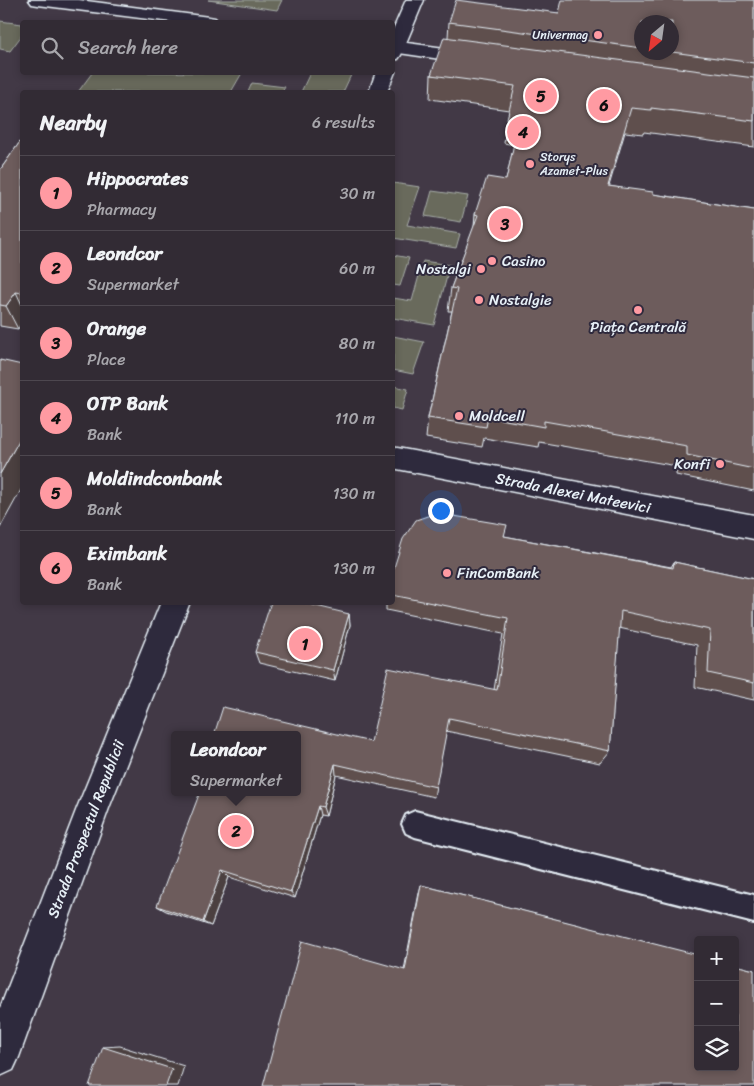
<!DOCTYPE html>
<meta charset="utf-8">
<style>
:root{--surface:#322b34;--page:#3d3740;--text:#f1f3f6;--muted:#a8a7ac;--line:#4d474f;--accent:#ff9aa2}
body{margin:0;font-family:Sriracha,sans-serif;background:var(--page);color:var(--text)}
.controls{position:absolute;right:15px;bottom:15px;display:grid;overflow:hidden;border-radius:5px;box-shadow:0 2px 8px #0003}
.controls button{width:45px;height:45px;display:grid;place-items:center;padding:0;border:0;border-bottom:1px solid var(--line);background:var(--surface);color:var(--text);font:25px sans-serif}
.compass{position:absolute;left:634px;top:15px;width:45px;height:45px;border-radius:50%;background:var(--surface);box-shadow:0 2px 8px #0003;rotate:209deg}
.you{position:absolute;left:440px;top:510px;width:18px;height:18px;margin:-12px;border:4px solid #fff;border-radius:50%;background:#1a73e8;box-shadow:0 0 0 8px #1a73e833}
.badge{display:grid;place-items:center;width:32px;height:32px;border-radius:50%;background:var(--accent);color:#111;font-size:16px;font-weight:700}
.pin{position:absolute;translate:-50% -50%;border:2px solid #fff;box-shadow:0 1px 5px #0006}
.popup{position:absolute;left:171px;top:731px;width:130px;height:65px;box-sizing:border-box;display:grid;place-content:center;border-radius:5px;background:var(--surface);filter:drop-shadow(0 1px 4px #0005);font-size:16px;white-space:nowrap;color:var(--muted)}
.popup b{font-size:19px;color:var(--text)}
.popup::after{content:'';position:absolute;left:50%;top:100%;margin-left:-10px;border:10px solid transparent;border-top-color:var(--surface)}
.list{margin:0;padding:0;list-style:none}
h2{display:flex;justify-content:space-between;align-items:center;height:65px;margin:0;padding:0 20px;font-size:21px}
h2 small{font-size:16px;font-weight:400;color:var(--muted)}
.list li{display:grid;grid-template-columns:32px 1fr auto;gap:15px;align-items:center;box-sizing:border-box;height:75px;padding:0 20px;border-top:1px solid var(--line)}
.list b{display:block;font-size:19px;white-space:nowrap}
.list p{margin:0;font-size:16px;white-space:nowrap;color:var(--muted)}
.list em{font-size:16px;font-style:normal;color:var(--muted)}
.icon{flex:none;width:28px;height:28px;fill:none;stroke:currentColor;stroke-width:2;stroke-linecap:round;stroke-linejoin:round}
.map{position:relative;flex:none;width:754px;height:1086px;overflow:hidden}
.search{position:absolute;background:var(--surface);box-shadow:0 2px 8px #0003;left:20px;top:20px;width:375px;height:55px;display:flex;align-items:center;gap:12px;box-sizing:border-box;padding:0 18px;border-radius:5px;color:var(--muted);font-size:19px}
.panel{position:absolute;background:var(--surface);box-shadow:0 2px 8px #0003;left:20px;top:90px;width:375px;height:515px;border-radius:5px}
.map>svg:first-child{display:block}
.green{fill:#696a5b;stroke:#a8aeaa}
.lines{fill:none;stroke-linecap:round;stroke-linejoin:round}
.lane-casing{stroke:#e8f1f8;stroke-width:4}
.street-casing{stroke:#e8f1f8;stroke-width:3}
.secondary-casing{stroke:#e8f1f8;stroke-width:3}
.lane{fill:#2f2a3d;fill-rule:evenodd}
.street{fill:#2f2a3d;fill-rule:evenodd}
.secondary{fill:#2f2a3d;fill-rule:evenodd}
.wall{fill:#5e4f4e;stroke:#e8f1f8;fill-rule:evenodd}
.shaded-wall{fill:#4c4040;stroke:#e8f1f8}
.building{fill:#6d5c5b;stroke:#e8f1f8}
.poi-dot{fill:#ff9aa2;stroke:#2f2a3d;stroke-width:2}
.labels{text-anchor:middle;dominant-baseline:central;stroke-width:4;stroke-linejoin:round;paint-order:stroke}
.far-poi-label{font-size:12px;fill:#e8f1f8;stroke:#2f2a3d;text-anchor:end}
.poi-label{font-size:15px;fill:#e8f1f8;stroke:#2f2a3d;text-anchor:start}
.street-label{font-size:15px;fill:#e8f1f8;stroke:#2f2a3d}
</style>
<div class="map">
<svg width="754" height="1086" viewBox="0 0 754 1086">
<rect width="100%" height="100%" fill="#423946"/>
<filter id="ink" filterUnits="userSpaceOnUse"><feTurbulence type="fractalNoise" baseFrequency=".02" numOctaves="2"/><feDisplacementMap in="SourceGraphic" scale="10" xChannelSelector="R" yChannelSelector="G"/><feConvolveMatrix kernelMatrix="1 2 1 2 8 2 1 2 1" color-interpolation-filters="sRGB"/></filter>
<g filter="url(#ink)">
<g class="green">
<path d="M208,0H282L277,10Z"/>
<path d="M0,21L22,24V35L10,51L0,49Z"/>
<path d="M92,73V72L242,73L231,92H78Z"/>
<path d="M310,73V72L352,73L343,92H301Z"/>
<path d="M252,83L285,87L282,92H248Z"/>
<path d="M393,183L420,187L407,225L460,234L456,248L393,238Z"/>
<path d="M432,191L468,196L461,222L425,216Z"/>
<path d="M393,255L409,258L400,286L393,285Z"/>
<path d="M423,261L450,265L434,325L393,318V298L412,301Z"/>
<path d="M393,336L424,342L413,374L393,370Z"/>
<path d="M393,386L408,389L402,410L393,408Z"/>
</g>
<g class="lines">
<defs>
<path id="lane" d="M415,811L754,895V923L415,837L406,833L402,824L406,815Z"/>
<g id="street">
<path d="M29,0H79L209,17L215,18L218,22H172L38,5L32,4Z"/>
<path d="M392,41L475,52L481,54L484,58L481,62L475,64L392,52Z"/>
<path d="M392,447L754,515V539L392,468Z"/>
</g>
<g id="secondary">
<path d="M406,0H424L401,55L398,59L392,60V32Z"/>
<path d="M393,68L395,72L387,92H369L376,72H392Z"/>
<path d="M161,602H190L109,808L19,1057L13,1070L0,1076V1008L77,808Z"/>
</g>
</defs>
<use href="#lane" class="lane-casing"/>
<use href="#street" class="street-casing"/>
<use href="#secondary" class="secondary-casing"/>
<use href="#lane" class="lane"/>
<use href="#street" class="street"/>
<use href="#secondary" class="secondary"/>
</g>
<g class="wall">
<path d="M754,0V147L644,132L643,134L625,132L609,186L653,194L754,210V491L676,475L677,466L539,442L538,447L484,438L482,447L426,438L428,418L452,311H448L451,288L474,227L475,214L506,180L514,145L504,143L509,110L430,99L431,75L448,37L449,22L559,13ZM642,22H672V52H642Z"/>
<path d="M22,139V322L18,329L0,326V170Z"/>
<path d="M504,536L671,567L674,562L754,579V700L695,687L697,645L619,628L610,751L600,763L446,731L434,797L336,775L326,816L320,815L295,898L229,877L211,926L166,911L157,906L297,735L371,742L494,690L503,634L386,610V602H392V574Z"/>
<path d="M349,614L350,625L335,681L259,663L255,652Z"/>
<path d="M421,885L754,970H404L419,893Z"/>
</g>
<g class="shaded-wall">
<path d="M16,292L22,305V322L18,329L6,306Z"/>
<path d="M22,435V488L0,528V474Z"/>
<path d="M349,614L350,625L335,681L333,670Z"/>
<path d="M335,764L336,775L326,816L323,807Z"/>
<path d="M318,806L320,815L295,898L291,892Z"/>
<path d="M222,870L229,877L211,926L203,922Z"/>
<path d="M120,1046L184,1066L178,1086H166L103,1047Z"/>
</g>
<g class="building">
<path d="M456,0L559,13L562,0H754V63L672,52V22H642V48L449,22Z"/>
<path d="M444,37L754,78V121L651,108V110L631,108L608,186L653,192V194L754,210V469L687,455V446L544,421V427L488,417L486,427L428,418L457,289L451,288L478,215L475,214L487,177L506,180L519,121L507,119L515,86L431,75Z"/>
<path d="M22,139V293L16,292L6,306L0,305V170Z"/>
<path d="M0,360L22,365V435L0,474Z"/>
<path d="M436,513L507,525L504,536L673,568L674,562L754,579V683L708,673L710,630L621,611L610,751L449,718L436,787L335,764L323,807L318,806L291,892L222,870L203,922L157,906L200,792H297V735H214L223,707L371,742L388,668L497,690L508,618L392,595V574L403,539L416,520Z"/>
<path d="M271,602H300L349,614L333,670L255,652Z"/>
<path d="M421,885L698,955V1067H735V965L754,970V1086H263L302,941L405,970Z"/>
<path d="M103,1047L172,1069L166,1086H89Z"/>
</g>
</g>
<g class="poi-dot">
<circle cx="598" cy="35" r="5"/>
<circle cx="530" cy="164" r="5"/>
<circle cx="492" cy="261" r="5"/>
<circle cx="481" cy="269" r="5"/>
<circle cx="479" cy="300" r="5"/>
<circle cx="638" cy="310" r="5"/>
<circle cx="459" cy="416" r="5"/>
<circle cx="720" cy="464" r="5"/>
<circle cx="447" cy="573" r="5"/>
</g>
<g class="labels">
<g class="far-poi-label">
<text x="588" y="35">Univermag</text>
<text x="540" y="157" text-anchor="start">Storys<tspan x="540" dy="14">Azamet-Plus</tspan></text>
</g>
<g class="poi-label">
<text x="502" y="261">Casino</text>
<text x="471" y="269" text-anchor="end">Nostalgi</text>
<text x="489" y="300">Nostalgie</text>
<text x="638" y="327" text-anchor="middle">Piața Centrală</text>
<text x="469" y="416">Moldcell</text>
<text x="710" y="464" text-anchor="end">Konfi</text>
<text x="457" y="573">FinComBank</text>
</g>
<g class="street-label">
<text transform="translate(573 493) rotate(11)">Strada Alexei Mateevici</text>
<text transform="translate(86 829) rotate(-69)">Strada Prospectul Republicii</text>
</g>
</g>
</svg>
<div class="controls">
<button>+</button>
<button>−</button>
<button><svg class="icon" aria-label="layers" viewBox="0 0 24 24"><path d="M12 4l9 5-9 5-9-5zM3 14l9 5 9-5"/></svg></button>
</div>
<svg class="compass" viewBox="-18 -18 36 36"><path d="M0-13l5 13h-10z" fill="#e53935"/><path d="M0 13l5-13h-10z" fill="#a8a7ac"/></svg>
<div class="you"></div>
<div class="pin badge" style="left:305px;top:644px">1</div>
<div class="pin badge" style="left:236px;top:831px">2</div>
<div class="popup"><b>Leondcor</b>Supermarket</div>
<div class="pin badge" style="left:505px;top:224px">3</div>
<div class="pin badge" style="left:523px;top:132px">4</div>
<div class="pin badge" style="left:541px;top:96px">5</div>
<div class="pin badge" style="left:604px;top:105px">6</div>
<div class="search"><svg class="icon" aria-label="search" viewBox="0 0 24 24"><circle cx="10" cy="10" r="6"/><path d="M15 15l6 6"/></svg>Search here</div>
<section class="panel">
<h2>Nearby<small>6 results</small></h2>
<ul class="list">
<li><span class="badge">1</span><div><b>Hippocrates</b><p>Pharmacy</p></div><em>30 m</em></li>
<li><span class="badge">2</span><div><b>Leondcor</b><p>Supermarket</p></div><em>60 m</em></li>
<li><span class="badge">3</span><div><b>Orange</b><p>Place</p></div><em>80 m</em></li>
<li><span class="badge">4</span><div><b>OTP Bank</b><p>Bank</p></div><em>110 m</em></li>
<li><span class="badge">5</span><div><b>Moldindconbank</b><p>Bank</p></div><em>130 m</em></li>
<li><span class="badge">6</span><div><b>Eximbank</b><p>Bank</p></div><em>130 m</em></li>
</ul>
</section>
</div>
